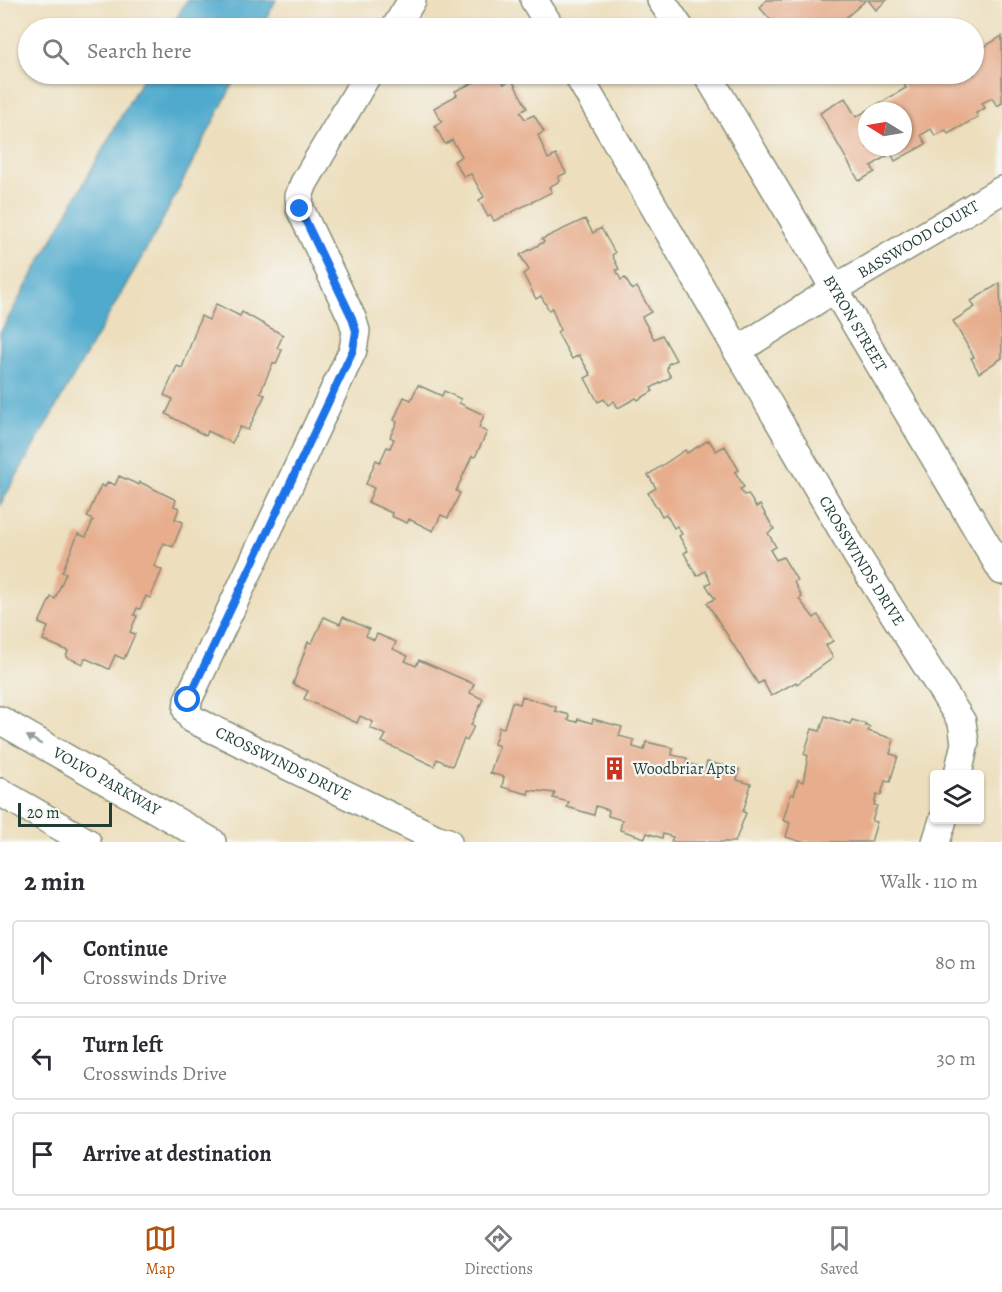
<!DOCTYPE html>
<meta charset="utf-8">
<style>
:root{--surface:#fff;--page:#f2f2f3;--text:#2b2b33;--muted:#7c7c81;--line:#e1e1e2;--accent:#b45309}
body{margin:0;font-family:Alegreya,serif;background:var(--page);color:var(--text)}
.controls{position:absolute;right:18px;bottom:18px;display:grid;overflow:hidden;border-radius:6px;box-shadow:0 2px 4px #0004}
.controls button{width:54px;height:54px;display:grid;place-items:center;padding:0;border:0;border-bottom:2px solid var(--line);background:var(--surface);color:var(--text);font:30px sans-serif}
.compass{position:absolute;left:858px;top:102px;width:54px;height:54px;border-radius:50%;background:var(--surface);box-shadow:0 2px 4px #0004;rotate:281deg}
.scale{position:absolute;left:18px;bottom:15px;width:94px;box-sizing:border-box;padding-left:6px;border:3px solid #1f3d34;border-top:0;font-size:16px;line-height:21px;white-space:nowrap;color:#1f3d34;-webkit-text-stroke:4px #f6f6f2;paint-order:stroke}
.stop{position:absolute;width:18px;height:18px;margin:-14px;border:4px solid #1a73e8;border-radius:50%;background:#fff}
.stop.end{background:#1a73e8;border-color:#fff;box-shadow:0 2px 6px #0008}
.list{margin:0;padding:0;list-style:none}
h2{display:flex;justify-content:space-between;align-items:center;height:78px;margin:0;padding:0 24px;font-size:26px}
h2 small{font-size:20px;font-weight:400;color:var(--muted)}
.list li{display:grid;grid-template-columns:39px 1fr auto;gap:18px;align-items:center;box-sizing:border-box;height:84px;margin:0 12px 12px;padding:0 12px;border:2px solid var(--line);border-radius:6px}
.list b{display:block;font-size:22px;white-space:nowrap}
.list p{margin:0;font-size:20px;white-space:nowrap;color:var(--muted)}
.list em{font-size:20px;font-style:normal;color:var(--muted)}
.icon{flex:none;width:33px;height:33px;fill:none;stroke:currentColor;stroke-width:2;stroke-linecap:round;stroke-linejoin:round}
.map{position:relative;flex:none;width:1002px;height:842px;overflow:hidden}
.search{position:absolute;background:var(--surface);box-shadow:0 2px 4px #0004;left:18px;right:18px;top:18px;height:66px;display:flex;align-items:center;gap:15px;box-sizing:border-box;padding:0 21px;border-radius:33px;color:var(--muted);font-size:22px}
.sheet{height:366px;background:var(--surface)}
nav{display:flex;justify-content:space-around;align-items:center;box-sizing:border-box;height:84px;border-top:2px solid var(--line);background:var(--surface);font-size:16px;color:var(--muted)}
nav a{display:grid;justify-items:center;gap:3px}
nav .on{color:var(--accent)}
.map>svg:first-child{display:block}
.water{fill:#4faacd;stroke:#377480;stroke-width:1.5}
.building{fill:#e7ad8d;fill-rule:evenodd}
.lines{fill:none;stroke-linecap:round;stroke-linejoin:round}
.street-casing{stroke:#868e79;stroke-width:30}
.street{stroke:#fff;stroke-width:27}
.oneway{fill:#8f9e9a}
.route{stroke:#1a73e8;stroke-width:8}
.labels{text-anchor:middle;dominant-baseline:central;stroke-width:4.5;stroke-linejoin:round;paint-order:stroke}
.street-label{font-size:16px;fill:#1f3d34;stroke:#f6f6f2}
.poi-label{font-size:16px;fill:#1f3d34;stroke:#f6f6f2;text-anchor:start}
</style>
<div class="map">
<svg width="1002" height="842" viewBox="0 0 1002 842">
<rect width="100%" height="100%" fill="#f6f6f2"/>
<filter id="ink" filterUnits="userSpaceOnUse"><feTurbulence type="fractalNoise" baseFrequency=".0167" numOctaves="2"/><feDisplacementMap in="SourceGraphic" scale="12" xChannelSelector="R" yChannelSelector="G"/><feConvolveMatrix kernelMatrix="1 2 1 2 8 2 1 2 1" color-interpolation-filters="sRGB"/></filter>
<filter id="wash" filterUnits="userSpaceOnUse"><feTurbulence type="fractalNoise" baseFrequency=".008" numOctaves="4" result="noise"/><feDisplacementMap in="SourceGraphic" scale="24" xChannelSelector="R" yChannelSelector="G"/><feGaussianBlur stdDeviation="1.35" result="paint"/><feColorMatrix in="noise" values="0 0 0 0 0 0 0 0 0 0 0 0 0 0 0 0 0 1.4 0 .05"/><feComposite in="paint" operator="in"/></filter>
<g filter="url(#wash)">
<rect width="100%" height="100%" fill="#eddfbe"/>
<g class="water">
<path d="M187,0H276L261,28H171Z"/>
<path d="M145,74H238L159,227L0,505V333Z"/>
</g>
<g id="blocks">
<g class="building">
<path d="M766,0H866L834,28H778L760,8Z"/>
<path d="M868,0H887L876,10Z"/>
<path d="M1002,36V103L997,106L992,98L982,103L985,108L976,113L978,117L948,134L946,130L935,136L931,129L921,135L926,144L895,161L891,153L871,166L875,172L859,181L820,113L845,98L856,117L906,88L899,75L901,74H974V53ZM867,111H903V147H867Z"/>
<path d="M493,74H499L504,84L512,80L527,108L520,112L525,119L534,115L544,132L538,135L548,159L556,155L566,173L558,177L560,181L549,187L552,192L494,221L491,215L488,217L479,200L484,197L471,174L464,177L454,161L462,156L452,140L445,144L435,126L442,122L434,108L457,95L455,91Z"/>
<path d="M585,219L593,233L601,228L615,253L612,255L619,269L616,270L621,280L625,278L632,290L637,287L651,312L642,317L654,339L662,335L676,360L668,364L667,370L671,377L651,388L653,391L638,400L636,398L618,408L614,401L608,405L604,399L598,402L585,378L591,375L579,355L572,359L557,332L560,330L552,308L549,310L541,296L536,299L523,274L529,270L520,255L544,242L542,239Z"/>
<path d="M1000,283L1002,358L979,373L971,358L974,357L953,321L975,307L971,301Z"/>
<path d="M216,304L240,316L242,312L283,335L277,348L282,350L276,364L273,363L260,393L265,395L248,430L240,427L232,443L208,431L206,436L166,414L173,399L164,395L177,366L182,368L201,316L209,320Z"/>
<path d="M418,385L442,396L444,391L461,399L459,403L484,415L479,428L487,432L475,457L472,456L456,491L460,493L448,518L441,515L433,531L409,519L407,523L391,516L392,513L368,502L374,488L366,484L376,460L380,462L387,447L390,448L394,439L390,437L397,422L394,420L404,397L411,400Z"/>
<path d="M709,440L716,451L725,446L739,470L735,472L744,487L740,489L744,495L748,494L756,507L760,505L774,529L768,533L776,547L770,550L776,560L783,557L797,580L794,582L802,597L799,599L814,618L818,615L833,641L826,645L833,658L797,684L796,682L771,696L763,681L758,684L707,603L715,599L706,585L711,582L705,571L697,576L684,553L688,551L679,536L682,534L677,526L674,528L666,514L662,516L648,493L656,488L648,475L685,450L687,453Z"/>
<path d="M119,476L139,485L140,482L176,500L174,506L179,508L175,519L183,522L173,547L164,543L154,566L162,570L150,598L146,596L140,609L137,608L134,615L137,616L130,632L135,634L124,659L115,655L109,669L85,658L83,664L66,657L68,651L43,640L48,627L39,623L51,597L55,599L66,573L62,572L78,534L86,537L93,520L87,517L101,485L105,487L108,482L115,485Z"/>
<path d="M324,617L340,624L343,617L369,629L366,636L374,640L377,634L396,642L393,649L408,656L405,661L416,666L419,660L474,684L470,693L483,699L471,725L474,726L467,741L464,739L452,766L437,759L434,766L382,742L386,735L370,728L373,722L360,716L357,723L304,699L308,691L293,684L308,642L312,643Z"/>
<path d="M522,696L556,707L555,711L569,715L568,720L577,722L578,719L592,723L593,719L622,727L619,736L634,740L633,747L644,750L646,742L673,748L672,755L687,758L686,763L705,768L707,762L739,769L737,780L751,784L743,812L746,813L735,842H676L671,841L673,837L663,834L662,838L647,833L645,838L620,830L622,820L608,816L609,810L596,806L594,815L567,807L569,802L553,798L555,793L529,790L528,794L502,787L504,777L490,773L499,746L494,744L499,727L504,728L512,702L520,704Z"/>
<path d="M825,716L850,724L852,720L866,724L865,726L870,727L868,731L894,739L890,754L898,756L890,782L885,781L881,795L877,794L874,805L877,806L872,821L877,822L871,842H802L786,837L790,823L783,820L791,794L794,795L798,780L803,782L808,756L804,754L812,729L820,731Z"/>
</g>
</g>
</g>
<g filter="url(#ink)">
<use href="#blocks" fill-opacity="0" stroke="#868e79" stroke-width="1.5"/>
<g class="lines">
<defs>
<g id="street">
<path d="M534,0L551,28"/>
<path d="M661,0L680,28"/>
<path d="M395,28L412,0"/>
<path id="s1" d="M368,74L304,183L299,196L300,209L352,318L356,331L353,350L188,700L187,711L192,719L435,838L448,842"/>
<path id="s2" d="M577,74L856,554L962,722L965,743L958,774"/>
<path id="s3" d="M707,74L1002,571"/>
<path id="s4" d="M737,351L836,288L1002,190"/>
<path id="s5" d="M0,720L212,842"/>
<path d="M0,792L87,842"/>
<path d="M936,842L943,820"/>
</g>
</defs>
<use href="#street" class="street-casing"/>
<use href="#street" class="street"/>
</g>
<defs><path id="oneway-solid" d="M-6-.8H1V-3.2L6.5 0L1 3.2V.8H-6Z" transform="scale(1.5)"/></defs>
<use class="oneway" href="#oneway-solid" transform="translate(34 740) rotate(-150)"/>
</g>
<g class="lines" filter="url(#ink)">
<path class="route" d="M188,700L353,350L356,331L352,318L300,209"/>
</g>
<defs>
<symbol id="building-bare" viewBox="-9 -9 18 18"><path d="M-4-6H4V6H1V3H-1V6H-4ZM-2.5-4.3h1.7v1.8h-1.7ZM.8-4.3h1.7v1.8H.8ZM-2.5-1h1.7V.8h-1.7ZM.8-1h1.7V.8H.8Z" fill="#c8321e" stroke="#f6f6f2" stroke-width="2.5" paint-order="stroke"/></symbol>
</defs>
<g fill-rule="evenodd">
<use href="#building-bare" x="598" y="752" width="33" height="33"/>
</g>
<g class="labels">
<g class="street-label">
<text stroke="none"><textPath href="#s4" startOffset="213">BASSWOOD COURT</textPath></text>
<text stroke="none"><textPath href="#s3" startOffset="290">BYRON STREET</textPath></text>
<text stroke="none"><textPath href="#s2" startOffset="564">CROSSWINDS DRIVE</textPath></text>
<text stroke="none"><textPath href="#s1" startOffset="816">CROSSWINDS DRIVE</textPath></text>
<text stroke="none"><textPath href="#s5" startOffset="123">VOLVO PARKWAY</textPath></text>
</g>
<g class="poi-label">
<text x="633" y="769">Woodbriar Apts</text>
</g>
</g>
</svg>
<div class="controls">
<button><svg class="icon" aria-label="layers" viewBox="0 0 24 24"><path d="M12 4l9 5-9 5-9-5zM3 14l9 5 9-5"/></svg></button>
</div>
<svg class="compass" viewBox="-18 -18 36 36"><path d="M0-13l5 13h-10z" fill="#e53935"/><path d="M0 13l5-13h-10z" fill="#7c7c81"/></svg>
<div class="scale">20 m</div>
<div class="stop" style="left:188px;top:700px"></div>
<div class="stop end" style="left:300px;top:209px"></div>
<div class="search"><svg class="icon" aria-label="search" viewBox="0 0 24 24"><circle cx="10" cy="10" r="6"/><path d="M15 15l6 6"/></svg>Search here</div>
</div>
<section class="sheet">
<h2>2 min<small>Walk · 110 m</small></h2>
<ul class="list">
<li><svg class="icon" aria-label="ahead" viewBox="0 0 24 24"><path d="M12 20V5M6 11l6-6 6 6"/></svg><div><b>Continue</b><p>Crosswinds Drive</p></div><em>80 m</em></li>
<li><svg class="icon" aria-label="left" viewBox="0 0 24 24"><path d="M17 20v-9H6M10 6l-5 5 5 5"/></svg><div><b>Turn left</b><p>Crosswinds Drive</p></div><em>30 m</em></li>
<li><svg class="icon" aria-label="arrive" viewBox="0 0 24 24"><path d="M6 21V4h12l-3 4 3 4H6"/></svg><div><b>Arrive at destination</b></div></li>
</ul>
</section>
<nav>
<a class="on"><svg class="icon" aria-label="map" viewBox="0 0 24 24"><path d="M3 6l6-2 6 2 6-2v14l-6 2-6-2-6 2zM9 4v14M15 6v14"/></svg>Map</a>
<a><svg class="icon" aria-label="directions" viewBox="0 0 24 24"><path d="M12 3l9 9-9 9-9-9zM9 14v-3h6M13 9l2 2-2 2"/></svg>Directions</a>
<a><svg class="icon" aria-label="saved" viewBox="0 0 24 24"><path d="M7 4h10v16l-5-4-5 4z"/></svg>Saved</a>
</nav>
